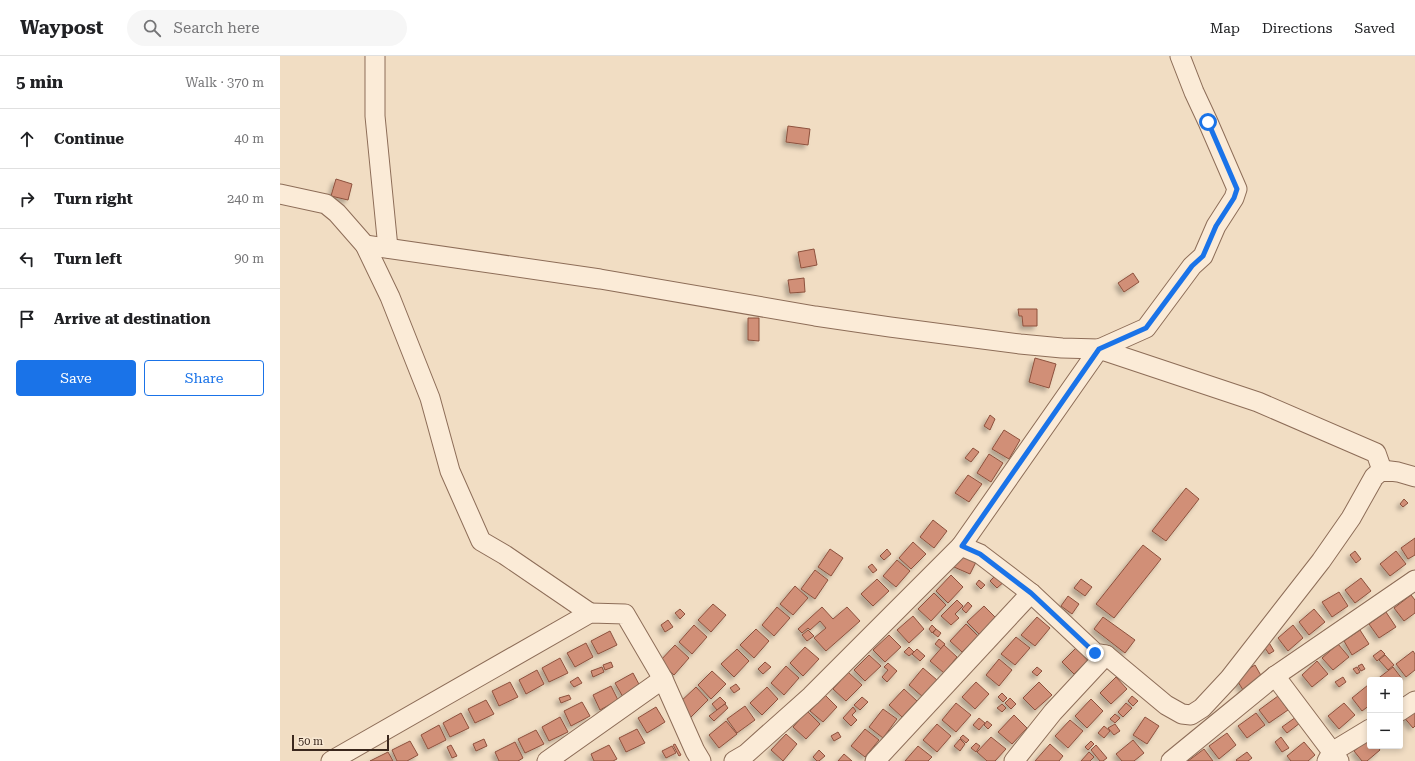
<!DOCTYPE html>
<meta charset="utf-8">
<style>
:root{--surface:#fff;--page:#f6f6f6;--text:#202124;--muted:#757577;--line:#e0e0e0;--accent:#1a73e8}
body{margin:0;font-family:"Roboto Serif",serif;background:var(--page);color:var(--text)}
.controls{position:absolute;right:12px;bottom:12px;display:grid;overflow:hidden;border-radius:4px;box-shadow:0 2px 6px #0003}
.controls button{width:36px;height:36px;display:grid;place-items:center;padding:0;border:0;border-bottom:1px solid var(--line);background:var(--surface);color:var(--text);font:20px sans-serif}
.scale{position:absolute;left:12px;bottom:10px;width:97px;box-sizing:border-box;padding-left:4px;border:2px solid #3b281d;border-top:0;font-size:11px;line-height:14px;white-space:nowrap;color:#3b281d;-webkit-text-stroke:3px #f8e8d3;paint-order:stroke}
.stop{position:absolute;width:12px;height:12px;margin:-9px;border:3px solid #1a73e8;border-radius:50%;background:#fff}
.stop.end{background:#1a73e8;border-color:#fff;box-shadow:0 1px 4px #0008}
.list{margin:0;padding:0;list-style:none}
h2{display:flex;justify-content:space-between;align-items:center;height:52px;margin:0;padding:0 16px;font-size:17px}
h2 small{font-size:13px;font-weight:400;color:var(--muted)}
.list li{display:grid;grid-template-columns:26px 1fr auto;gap:12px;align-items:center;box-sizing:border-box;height:60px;padding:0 16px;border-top:1px solid var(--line)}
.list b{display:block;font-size:15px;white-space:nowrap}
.list em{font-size:13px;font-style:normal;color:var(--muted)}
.actions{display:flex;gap:8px;padding:12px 16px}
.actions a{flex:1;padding:9px 0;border:1px solid var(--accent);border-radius:4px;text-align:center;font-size:14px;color:var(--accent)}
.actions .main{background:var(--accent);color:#fff}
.icon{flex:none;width:22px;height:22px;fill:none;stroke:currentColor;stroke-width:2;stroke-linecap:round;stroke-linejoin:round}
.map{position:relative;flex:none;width:1135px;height:705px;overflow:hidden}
header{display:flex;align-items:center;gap:24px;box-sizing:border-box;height:56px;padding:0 20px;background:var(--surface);border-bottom:1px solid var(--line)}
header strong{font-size:19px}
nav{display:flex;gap:22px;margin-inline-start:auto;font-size:14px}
.search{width:280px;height:36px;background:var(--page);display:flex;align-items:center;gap:10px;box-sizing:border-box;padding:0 14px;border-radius:22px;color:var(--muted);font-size:15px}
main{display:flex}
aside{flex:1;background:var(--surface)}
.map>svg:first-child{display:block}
.building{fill:#d18f77;stroke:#8d513d;filter:url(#shadow)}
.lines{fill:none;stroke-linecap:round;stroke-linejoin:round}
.minor-casing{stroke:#8d6d58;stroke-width:21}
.minor{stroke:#fbebd7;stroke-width:19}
.route{stroke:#1a73e8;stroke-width:5}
</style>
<header>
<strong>Waypost</strong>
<div class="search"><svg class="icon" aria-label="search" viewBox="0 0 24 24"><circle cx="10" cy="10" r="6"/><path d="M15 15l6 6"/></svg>Search here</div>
<nav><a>Map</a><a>Directions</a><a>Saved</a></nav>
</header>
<main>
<aside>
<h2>5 min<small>Walk · 370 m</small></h2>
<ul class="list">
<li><svg class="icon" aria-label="ahead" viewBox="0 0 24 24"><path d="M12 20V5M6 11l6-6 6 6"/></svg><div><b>Continue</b></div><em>40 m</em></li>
<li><svg class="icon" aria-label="right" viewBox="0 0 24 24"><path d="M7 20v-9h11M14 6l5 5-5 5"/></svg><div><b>Turn right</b></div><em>240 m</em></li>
<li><svg class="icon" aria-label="left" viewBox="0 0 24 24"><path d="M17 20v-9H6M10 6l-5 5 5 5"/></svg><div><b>Turn left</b></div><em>90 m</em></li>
<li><svg class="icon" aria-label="arrive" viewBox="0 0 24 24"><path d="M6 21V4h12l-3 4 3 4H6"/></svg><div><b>Arrive at destination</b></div></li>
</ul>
<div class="actions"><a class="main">Save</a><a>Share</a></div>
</aside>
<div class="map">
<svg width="1135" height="705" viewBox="0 0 1135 705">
<defs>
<filter id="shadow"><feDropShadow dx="-3.5" dy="3.5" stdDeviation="2" flood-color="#0004"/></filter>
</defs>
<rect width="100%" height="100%" fill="#f1ddc3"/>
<g class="building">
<path d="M508,70L530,73L528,89L506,86Z"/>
<path d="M56,123L72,128L68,144L51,140Z"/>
<path d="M534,193L537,209L521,212L518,196Z"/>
<path d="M853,217L859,226L844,236L838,227Z"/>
<path d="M524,222L525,236L510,237L508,224Z"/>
<path d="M738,253H757V270H743L742,260H739Z"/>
<path d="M468,262H479V285L468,284Z"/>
<path d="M755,302L776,308L769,332L749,326Z"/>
<path d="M710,359L715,363L710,374L704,370Z"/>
<path d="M724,374L740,384L729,403L712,393Z"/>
<path d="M693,392L699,396L691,406L685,402Z"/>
<path d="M709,398L723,407L711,426L697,417Z"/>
<path d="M688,419L702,428L689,446L675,437Z"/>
<path d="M906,432L919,443L886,485L872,475Z"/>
<path d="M1124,443L1128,447L1123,451L1120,448Z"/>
<path d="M653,464L667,475L654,492L640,481Z"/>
<path d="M1135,482V499L1128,503L1121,492Z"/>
<path d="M633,486L646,498L631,513L619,502Z"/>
<path d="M863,489L881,503L834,562L816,548Z"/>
<path d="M550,493L563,502L551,520L538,511Z"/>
<path d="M607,493L611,498L604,504L600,500Z"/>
<path d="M682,494L698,502L690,518L674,511Z"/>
<path d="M1075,495L1081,503L1076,507L1070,499Z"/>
<path d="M1116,495L1126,508L1110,520L1100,508Z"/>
<path d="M617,504L630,515L616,531L603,520Z"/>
<path d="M592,508L597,514L593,517L588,511Z"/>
<path d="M535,514L548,524L535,543L521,533Z"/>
<path d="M719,516L726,524L717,532L710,525Z"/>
<path d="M671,519L683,531L668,547L656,535Z"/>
<path d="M1081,522L1091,535L1075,547L1065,534Z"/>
<path d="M597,523L609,535L593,550L581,538Z"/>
<path d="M801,523L812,531L805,540L794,532Z"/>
<path d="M699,524L705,529L701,533L696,528Z"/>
<path d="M515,530L528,542L513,559L500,548Z"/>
<path d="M1059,536L1068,550L1052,561L1042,546Z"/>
<path d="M654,537L666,549L651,565L638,553Z"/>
<path d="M1131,539L1135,544V557L1124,565L1114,552Z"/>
<path d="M788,540L799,548L792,558L781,550Z"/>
<path d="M677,544L683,550L675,558L679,562L671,569L661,560Z"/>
<path d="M688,546L692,550L686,557L682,553Z"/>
<path d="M433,548L446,559L431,576L418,564Z"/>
<path d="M704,550L717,563L700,579L687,566Z"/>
<path d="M497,551L510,562L494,580L482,569Z"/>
<path d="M542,551L553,563L567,551L580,565L546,595L534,582L546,572L540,565L530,574L528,572L522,577L518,573Z"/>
<path d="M400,553L405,558L400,563L395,557Z"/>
<path d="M1034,553L1045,566L1029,579L1019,566Z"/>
<path d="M1106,556L1116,571L1099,582L1089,568Z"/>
<path d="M633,560L644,573L629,587L617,574Z"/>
<path d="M757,561L770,572L755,590L741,579Z"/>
<path d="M823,561L855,584L845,597L814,573Z"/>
<path d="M388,564L393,571L385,576L381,569Z"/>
<path d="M686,568L698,580L682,596L670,585Z"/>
<path d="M414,569L427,581L412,598L399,586Z"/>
<path d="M652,569L656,573L652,577L649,573Z"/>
<path d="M1013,569L1023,582L1008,595L998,582Z"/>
<path d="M476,573L489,585L474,602L460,589Z"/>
<path d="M656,573L661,577L658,581L653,577Z"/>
<path d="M528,574L534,580L527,585L522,579Z"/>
<path d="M1080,574L1089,588L1072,599L1064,585Z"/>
<path d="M330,575L337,589L318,598L311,585Z"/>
<path d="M609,579L621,591L605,606L593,594Z"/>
<path d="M736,581L750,592L735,609L721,598Z"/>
<path d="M659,583L665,588L661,593L655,588Z"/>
<path d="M988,585L994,595L989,598L983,589Z"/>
<path d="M306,587L313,601L295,611L287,597Z"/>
<path d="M1058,588L1069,601L1053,614L1042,602Z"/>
<path d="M395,589L409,602L394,619L379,606Z"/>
<path d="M664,589L677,601L664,617L650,605Z"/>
<path d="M799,589L811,601L794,618L782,606Z"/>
<path d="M525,591L539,603L523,620L510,607Z"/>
<path d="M629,591L634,596L629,600L624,596Z"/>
<path d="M457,593L469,605L454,621L441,608Z"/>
<path d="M637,593L645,600L640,605L632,598Z"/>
<path d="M1101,594L1105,598L1097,605L1093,600Z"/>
<path d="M1133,595L1135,598V614L1126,621L1116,608Z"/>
<path d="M589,599L601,610L585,625L574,614Z"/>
<path d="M1105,599L1114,609L1108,614L1099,604Z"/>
<path d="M280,602L288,617L269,626L262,612Z"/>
<path d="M719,603L732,614L719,630L706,619Z"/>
<path d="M1037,605L1048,618L1032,631L1022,619Z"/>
<path d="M331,606L333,611L325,614L323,609Z"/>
<path d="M485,606L491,611L483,618L478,613Z"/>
<path d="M608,607L617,615L607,626L602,621L608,614L604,611Z"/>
<path d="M1082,608L1085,613L1081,615L1078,610Z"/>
<path d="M975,609L983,623L963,634L955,621Z"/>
<path d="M506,610L519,622L504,639L491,627Z"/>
<path d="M322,611L324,616L313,621L311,615Z"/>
<path d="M757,611L762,615L757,620L752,616Z"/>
<path d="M1077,611L1080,616L1077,618L1073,613Z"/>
<path d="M1113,611L1123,624L1120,626V624H1096Z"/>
<path d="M643,612L657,624L643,641L629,629Z"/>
<path d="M257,614L264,628L246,638L239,624Z"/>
<path d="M432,615L446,628L431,643L418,629Z"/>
<path d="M568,616L582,629L566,645L553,633Z"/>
<path d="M353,617L361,632L343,641L335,627Z"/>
<path d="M298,621L302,627L294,631L290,626Z"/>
<path d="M836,621L847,633L831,648L820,637Z"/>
<path d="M1063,621L1066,626L1059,631L1055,626Z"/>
<path d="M230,626L238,641L219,650L212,635Z"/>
<path d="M696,626L709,638L695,653L682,641Z"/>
<path d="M759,626L772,639L755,654L743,642Z"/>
<path d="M456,628L460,633L454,637L450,632Z"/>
<path d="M1088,629L1090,631V649L1082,655L1072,642Z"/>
<path d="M331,630L338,644L320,654L313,639Z"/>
<path d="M416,631L428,644L411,661L398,648Z"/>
<path d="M487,631L498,643L482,659L470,647Z"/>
<path d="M624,633L637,645L622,661L609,649Z"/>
<path d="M722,637L727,642L723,646L718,641Z"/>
<path d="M289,639L291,643L281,647L279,642Z"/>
<path d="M545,639L557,651L543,666L530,655Z"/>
<path d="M852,640L858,645L853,650L848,645Z"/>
<path d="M998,640L1008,654L989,667L979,654Z"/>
<path d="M440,641L446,647L437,654L432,648Z"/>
<path d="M582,641L588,646L580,654L574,649Z"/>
<path d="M730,642L736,648L731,653L725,647Z"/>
<path d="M811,643L823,655L807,672L795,660Z"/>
<path d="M206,644L214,658L195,667L188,653Z"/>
<path d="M302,646L310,660L291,670L284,655Z"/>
<path d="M676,647L691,659L676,676L662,664Z"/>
<path d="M846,647L852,652L843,661L838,656Z"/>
<path d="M1064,647L1075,659L1059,673L1048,660Z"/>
<path d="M445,648L448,652L434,665L429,660Z"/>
<path d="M722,648L726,652L722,656L717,652Z"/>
<path d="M465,650L475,664L457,677L447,663Z"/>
<path d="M1135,650V670L1133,672L1122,659Z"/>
<path d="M376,651L385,666L367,677L358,662Z"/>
<path d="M573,651L576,655L572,659L577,664L571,670L563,662Z"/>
<path d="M603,653L617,663L603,682L589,671Z"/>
<path d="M527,655L540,668L526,683L513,671Z"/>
<path d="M181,657L189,672L170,681L163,667Z"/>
<path d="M976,657L985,669L967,682L958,670Z"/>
<path d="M835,658L840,662L835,667L830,663Z"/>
<path d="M734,659L747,672L732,688L718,676Z"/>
<path d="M280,661L288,676L269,685L262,671Z"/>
<path d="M865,661L879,670L867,688L853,679Z"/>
<path d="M1016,661L1020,667L1007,677L1002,671Z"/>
<path d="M699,662L705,667L699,674L693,669Z"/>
<path d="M790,664L803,675L788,692L775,680Z"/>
<path d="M446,665L457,678L439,692L429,679Z"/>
<path d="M707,665L712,669L708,673L704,669Z"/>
<path d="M657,668L671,680L657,696L643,684Z"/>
<path d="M835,668L840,675L834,679L828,672Z"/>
<path d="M159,669L166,684L148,693L141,679Z"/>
<path d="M824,670L830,675L824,682L818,677Z"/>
<path d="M357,673L365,687L346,696L339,682Z"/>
<path d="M585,673L599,684L585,701L571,690Z"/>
<path d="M256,674L264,688L245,697L238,683Z"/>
<path d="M558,676L561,681L554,685L551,680Z"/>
<path d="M947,677L956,689L939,703L929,690Z"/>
<path d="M506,678L517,688L503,705L491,694Z"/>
<path d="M683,679L689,684L686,687L680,682Z"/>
<path d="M711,681L726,693L715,705H707L697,696Z"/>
<path d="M1001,681L1009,692L1002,696L995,686Z"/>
<path d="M1090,682V690H1097L1100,694L1087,705H1082L1074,695Z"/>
<path d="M204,683L207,690L196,695L193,688Z"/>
<path d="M680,683L685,688L680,695L674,690Z"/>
<path d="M853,684L864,697L854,705H842L836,698Z"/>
<path d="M130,685L138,699L127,705H117L112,694Z"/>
<path d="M811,685L814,688L808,694L805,691Z"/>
<path d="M235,686L243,702L238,705H219L215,696Z"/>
<path d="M1024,686L1035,699L1028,705H1011L1007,700Z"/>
<path d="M696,687L700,690L696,696L691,692Z"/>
<path d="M395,688L401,699L399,700L393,689Z"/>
<path d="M770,688L783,700L779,705H755Z"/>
<path d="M171,689L177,700L172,702L167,691Z"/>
<path d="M329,689L337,703L333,705H314L311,698Z"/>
<path d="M816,689L827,702L823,705H820L811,694Z"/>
<path d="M392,690L396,697L386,702L382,695Z"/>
<path d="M638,690L652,701L648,705H625Z"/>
<path d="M924,693L933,705H908Z"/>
<path d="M539,694L545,700L539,705H537L533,701Z"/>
<path d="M108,696L113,705H90Z"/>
<path d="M809,696L814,701L810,705H801Z"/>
<path d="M967,696L972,702L968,705H957L956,704Z"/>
<path d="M564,698L572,705H558Z"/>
</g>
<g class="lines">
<defs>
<g id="minor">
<path d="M95,0V60L108,192"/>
<path d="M0,138L46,148L57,157L85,189L110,241L150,342L170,415L201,485L225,499L310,557"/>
<path d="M85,189L320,223L535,260L610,271L740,288L782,292L819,293L866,272L912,210L923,200L936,170L954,142L957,133L928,66L914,36L900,0"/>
<path d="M681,490L819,293L978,346L1096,397L1102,414"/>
<path d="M995,620L1059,705"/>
<path d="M1120,655L1135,645"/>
<path d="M51,705L310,557L345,558L383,623L415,695L421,705"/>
<path d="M267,705L383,623"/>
<path d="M454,705L466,698L531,640L681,490L700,498L751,537L815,597L826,599L886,649L902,658L911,659L922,652L949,623L1041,505L1071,462L1094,421L1102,414L1118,416L1135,421"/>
<path d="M595,705L751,537"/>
<path d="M734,705L773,656L826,599"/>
<path d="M891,705L995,620L1135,524"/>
<path d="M1047,705L1052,696L1090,673"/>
</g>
</defs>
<use href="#minor" class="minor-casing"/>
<use href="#minor" class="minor"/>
</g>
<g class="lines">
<path class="route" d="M815,597L751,537L700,498L682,490L819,293L866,272L912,210L923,200L936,170L954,142L957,133L928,66"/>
</g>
</svg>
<div class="controls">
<button>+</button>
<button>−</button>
</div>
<div class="scale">50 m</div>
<div class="stop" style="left:928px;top:66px"></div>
<div class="stop end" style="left:815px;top:597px"></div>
</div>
</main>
